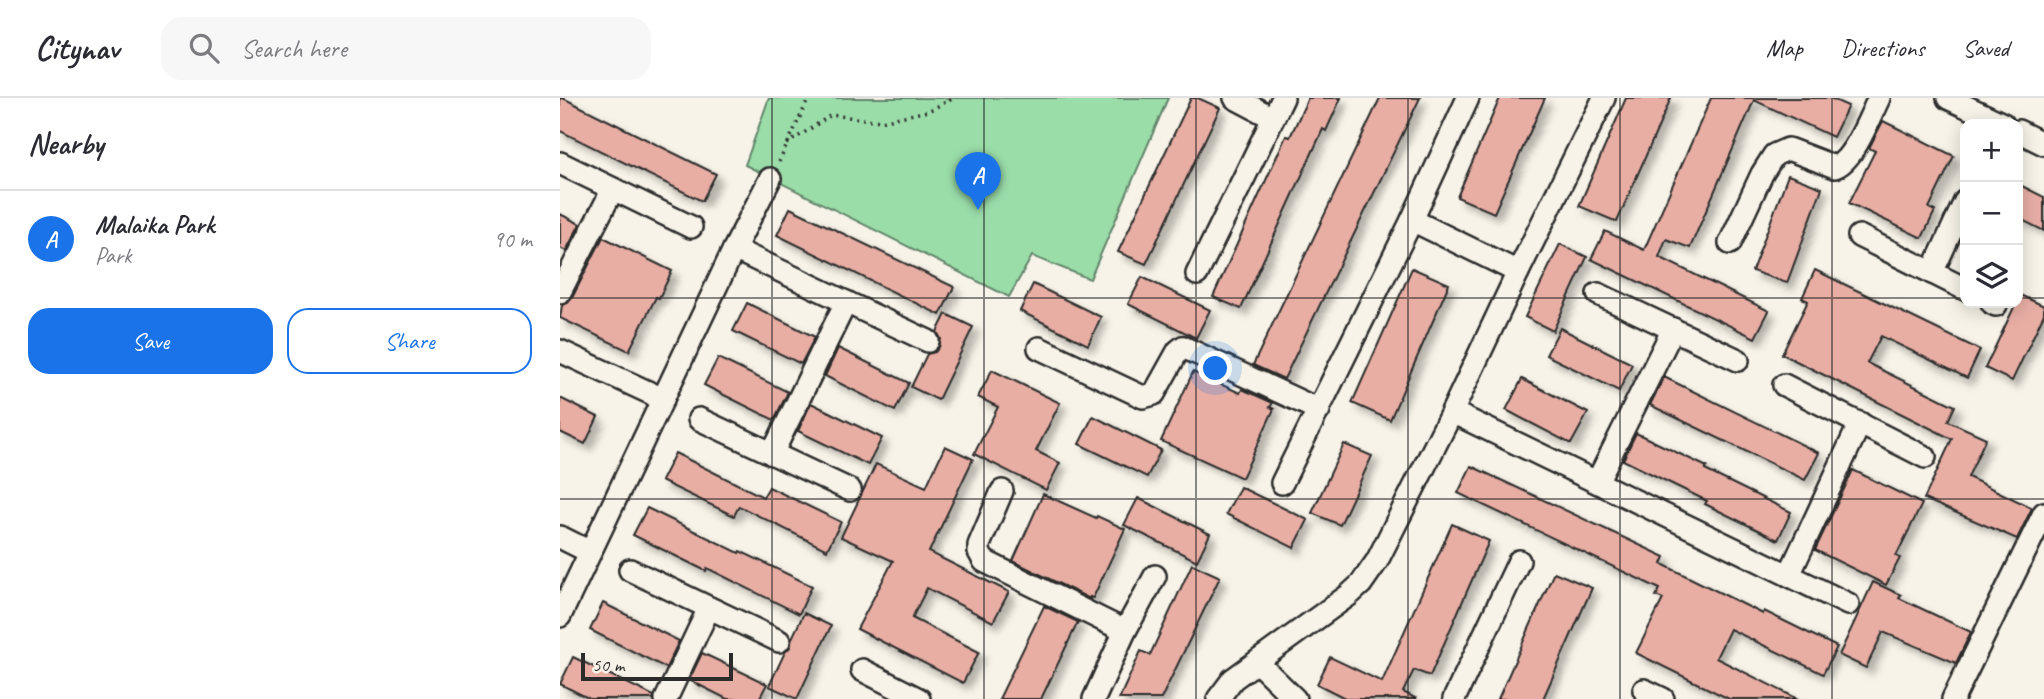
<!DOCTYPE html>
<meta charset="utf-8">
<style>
:root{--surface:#fff;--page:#f7f7f7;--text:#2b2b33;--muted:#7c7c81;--line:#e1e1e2;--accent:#1a73e8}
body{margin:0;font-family:Caveat,sans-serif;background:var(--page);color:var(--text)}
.controls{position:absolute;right:21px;top:21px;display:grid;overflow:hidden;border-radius:14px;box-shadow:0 4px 18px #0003}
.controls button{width:63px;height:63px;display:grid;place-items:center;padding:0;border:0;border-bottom:2px solid var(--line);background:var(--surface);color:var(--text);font:35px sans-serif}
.scale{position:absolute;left:21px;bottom:18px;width:152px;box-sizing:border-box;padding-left:7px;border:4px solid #2b2b2b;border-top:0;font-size:19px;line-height:24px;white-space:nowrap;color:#2b2b2b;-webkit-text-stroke:5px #f7f3e8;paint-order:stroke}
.you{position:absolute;left:656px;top:271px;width:24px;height:24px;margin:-18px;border:5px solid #fff;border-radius:50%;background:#1a73e8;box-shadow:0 0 0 10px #1a73e833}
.badge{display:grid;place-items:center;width:46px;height:46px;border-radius:50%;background:var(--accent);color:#fff;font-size:23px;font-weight:700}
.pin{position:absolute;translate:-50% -58px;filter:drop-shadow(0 2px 4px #0008)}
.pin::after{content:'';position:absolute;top:37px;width:24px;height:21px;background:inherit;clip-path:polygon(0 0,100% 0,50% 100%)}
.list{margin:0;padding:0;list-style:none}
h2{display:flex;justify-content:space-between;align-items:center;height:91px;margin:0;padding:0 28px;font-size:30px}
h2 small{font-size:23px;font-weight:400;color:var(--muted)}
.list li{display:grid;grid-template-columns:46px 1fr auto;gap:21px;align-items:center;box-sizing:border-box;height:98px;padding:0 28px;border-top:2px solid var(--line)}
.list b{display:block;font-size:26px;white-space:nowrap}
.list p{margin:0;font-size:23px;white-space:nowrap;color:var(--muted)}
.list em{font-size:23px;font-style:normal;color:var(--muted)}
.actions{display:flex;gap:14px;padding:21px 28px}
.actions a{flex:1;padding:16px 0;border:2px solid var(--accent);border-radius:21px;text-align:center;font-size:24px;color:var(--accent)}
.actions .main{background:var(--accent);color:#fff}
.icon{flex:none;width:38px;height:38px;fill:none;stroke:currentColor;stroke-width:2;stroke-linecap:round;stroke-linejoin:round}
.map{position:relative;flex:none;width:1484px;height:601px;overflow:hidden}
header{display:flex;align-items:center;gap:42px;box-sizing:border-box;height:98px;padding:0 35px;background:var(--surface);border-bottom:2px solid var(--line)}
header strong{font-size:33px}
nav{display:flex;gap:38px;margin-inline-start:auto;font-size:24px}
.search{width:490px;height:63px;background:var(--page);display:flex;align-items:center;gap:18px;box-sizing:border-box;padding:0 24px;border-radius:21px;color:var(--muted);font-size:26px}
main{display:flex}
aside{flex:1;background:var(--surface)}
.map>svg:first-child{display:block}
.green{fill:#9adda9;stroke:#62846a;stroke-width:2}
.building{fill:#e8aea4;stroke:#2b2b2b;stroke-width:2;filter:url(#shadow)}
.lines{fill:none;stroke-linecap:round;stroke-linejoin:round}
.minor-casing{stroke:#2b2b2b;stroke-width:26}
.path{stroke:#2b2b2b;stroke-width:3.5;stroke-dasharray:2 5;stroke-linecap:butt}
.minor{stroke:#f7f3e8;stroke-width:21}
.grid{fill:none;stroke:#2b2b2b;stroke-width:2;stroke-opacity:0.55}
</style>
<header>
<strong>Citynav</strong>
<div class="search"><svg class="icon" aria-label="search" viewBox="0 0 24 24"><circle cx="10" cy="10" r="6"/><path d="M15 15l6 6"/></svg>Search here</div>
<nav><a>Map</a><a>Directions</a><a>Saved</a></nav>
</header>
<main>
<aside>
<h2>Nearby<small></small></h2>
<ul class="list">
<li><span class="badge">A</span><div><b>Malaika Park</b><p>Park</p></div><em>90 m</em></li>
</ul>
<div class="actions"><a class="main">Save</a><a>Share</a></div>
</aside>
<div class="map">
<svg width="1484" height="601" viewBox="0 0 1484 601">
<defs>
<filter id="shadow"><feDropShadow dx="6" dy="6" stdDeviation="3.5" flood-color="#0004"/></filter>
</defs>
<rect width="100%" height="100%" fill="#f7f3e8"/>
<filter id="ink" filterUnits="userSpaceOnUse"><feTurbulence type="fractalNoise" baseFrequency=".0143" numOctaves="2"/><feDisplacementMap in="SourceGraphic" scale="14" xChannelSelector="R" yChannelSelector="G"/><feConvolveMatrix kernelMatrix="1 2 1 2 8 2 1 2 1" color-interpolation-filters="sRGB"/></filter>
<g filter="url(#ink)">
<path class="green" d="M209,0H608L530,181L472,158L449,199L185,67Z"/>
<g class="building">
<path d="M0,0H3L156,76L142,103L0,33Z"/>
<path d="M631,0H638L660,10L586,166L558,154Z"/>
<path d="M748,0H781L766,33L763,31L681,211L653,199L726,38L730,39Z"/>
<path d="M820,0H860L724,281L693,267Z"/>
<path d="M940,0H985L934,115L897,99Z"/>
<path d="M1066,0H1111L1057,124L1019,108Z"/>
<path d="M1151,0H1270L1288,8L1273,39L1194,2L1130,150L1106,141L1099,159L1209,213L1195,240L1031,161L1045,133L1084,152Z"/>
<path d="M1323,23L1394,58L1369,110L1375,113L1362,140L1289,105L1315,53L1309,50Z"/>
<path d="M1228,77L1262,90L1227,185L1192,173Z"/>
<path d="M1458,86L1484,99V133L1458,120Z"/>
<path d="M230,110L394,189L380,217L217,137Z"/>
<path d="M0,116L20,126L6,153L0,150Z"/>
<path d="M43,139L112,173L99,200L96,199L69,253L0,220L2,207L8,205L12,200Z"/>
<path d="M1000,146L1027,159L993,233L965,219Z"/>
<path d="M852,170L889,186L830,322L792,305Z"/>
<path d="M1255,172L1420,252L1407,280L1321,238L1307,265L1395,308L1388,323L1426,340L1408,379L1472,410L1457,441L1364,401L1392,341L1222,256L1248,203L1242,200Z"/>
<path d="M582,179L650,212L636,240L568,206Z"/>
<path d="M473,186L541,219L528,247L460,213Z"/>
<path d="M1460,197L1484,208V216L1452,283L1425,270L1456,205H1458Z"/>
<path d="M187,205L255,239L241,266L173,233Z"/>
<path d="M386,216L413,229L378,302L351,289L367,256L375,254L379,249L381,241L377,234Z"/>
<path d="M1000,230L1072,266L1059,293L986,257Z"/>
<path d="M278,250L349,285L335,313L265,278Z"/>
<path d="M158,260L228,294L214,322L144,287Z"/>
<path d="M432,272L500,305L476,353L500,365L486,392L414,356L438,309L418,299Z"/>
<path d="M633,274L680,295L682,291L713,305L710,309L714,311L682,380L601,343Z"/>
<path d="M1104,279L1259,355L1245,382L1090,307Z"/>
<path d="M962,281L1028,315L1011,346L946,312Z"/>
<path d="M0,300L38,319L25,346L0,334Z"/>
<path d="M251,305L322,340L308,367L238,333Z"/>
<path d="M533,318L601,352L587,379L519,346Z"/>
<path d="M1076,335L1147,369L1145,372L1231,414L1218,442L1145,406L1147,403L1063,362Z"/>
<path d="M784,346L812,358L780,427L752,415Z"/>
<path d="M385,348L413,361L369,454L449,494L433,524L367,490L352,520L419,554L403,585L297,531L333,463L281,439L316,366L366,389Z"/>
<path d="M115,355L203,399L209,389L281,424L267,452L179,408L174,418L101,383Z"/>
<path d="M911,368L1105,459L1102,466L1203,516L1204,513L1277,549L1263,576L1170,531L1156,560L1238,601H1169L1076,555L1103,501L1096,498L1100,491L898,395Z"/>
<path d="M1293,372L1362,406L1336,458L1340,460L1326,487L1255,452Z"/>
<path d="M680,389L748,422L734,450L666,416Z"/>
<path d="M483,396L536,420L537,418L565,431L533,500L530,499V501L453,463Z"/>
<path d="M578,400L650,436L637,463L564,427Z"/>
<path d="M87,410L179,455L180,453L252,488L239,516L147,470L146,473L73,437Z"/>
<path d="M892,426L929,443L870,578L854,572L843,594L857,601H787L757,586L770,559L822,584Z"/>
<path d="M632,466L660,479L601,601H559L581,553L590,557Z"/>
<path d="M994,474L1032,490L983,601H938Z"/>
<path d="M1313,484L1341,497L1339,500L1411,534L1396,565L1323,534L1306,570L1279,557Z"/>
<path d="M43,505L119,543L106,570L30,532Z"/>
<path d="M484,508L518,524L481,601H439Z"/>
<path d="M244,515L271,528L237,601L209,588L225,554L230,549L232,540Z"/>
<path d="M142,555L207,586L199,601H167L129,582Z"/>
<path d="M13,559L94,598L93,601H30L0,586Z"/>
</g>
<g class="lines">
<defs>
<g id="minor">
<path d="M675,0L713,20"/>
<path d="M1388,0L1443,26"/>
<path d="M1458,33L1484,46"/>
<path d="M0,65L131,129"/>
<path d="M852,122L958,174"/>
<path d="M1299,138L1405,191"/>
<path d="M1170,145L1202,76L1214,57L1228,51L1275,69C1294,62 1310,18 1319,0"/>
<path d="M174,151L368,243"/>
<path d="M1372,175L1405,103"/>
<path d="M637,176L723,0"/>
<path d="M0,194L53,91"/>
<path d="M1038,196L1178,262"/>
<path d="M1432,205L1436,207"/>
<path d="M479,250L583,299L594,296L618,253L623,249L759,312"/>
<path d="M0,253L103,301"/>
<path d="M1224,287L1365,359"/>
<path d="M892,314L1288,506"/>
<path d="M139,321L290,392"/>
<path d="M212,356L286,204"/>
<path d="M1037,384L1113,231"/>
<path d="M722,385L852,122L908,0"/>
<path d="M442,393L419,447V454L424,463L565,533"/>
<path d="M0,439L30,454"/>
<path d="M70,472L219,543"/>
<path d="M1229,477L1300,325"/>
<path d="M0,518L174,151L210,81"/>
<path d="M697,564L735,601"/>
<path d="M302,572L359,601"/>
<path d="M1084,592L1103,601"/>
<path d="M106,601L149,510"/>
<path d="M534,601L565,533L595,478"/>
<path d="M658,601L673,581L789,497L801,486L817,463L892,314L958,174L1044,0"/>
<path d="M894,601L959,463"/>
<path d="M1393,601L1484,415"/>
</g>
</defs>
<use href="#minor" class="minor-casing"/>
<g class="path">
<path d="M227,46L271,17L321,23L368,13L394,0"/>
<path d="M219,64L249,0"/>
</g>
<use href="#minor" class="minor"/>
</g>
</g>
<path class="grid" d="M212,0V601M424,0V601M636,0V601M848,0V601M1060,0V601M1272,0V601M0,200H1405M1458,200H1484M0,401H1484"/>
</svg>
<div class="controls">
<button>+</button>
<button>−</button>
<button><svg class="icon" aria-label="layers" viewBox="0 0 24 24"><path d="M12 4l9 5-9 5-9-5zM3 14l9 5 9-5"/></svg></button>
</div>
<div class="scale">50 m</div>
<div class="you"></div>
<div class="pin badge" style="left:418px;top:112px">A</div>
</div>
</main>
